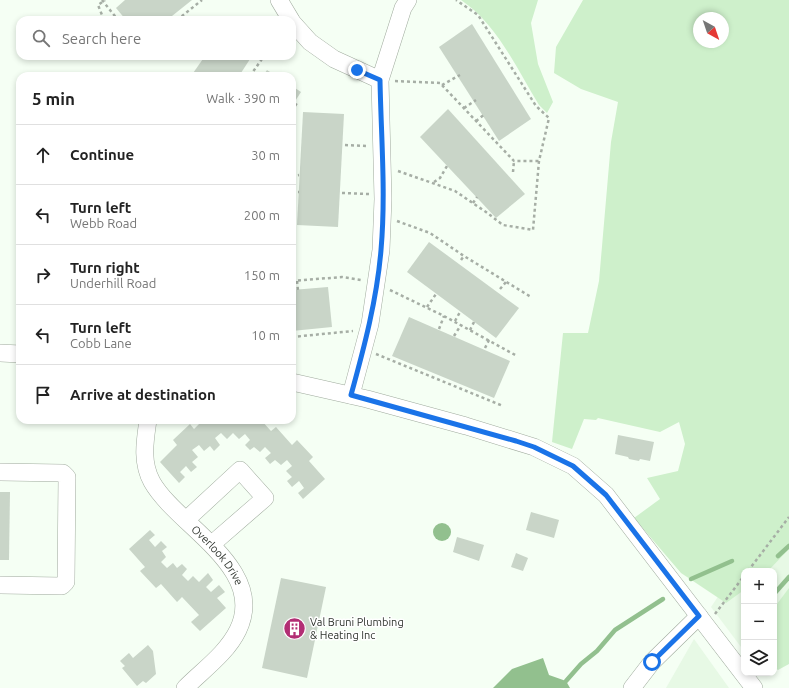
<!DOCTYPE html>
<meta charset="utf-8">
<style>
:root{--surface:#fff;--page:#f2f2f2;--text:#222;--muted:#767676;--line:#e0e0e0}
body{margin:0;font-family:Ubuntu,sans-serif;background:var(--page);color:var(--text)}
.controls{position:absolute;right:12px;bottom:12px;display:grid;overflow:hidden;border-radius:8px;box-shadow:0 2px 6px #0003}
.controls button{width:36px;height:36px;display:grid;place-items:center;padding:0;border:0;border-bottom:1px solid var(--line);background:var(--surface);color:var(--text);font:20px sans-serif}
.compass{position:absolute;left:693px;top:12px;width:36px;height:36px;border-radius:50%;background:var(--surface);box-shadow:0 2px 6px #0003;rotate:140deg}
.stop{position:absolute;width:12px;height:12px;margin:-9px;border:3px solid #1a73e8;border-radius:50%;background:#fff}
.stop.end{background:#1a73e8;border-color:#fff;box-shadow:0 1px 4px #0008}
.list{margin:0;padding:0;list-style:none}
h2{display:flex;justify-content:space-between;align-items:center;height:52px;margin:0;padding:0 16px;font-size:17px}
h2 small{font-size:13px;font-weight:400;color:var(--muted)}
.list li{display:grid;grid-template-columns:26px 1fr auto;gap:12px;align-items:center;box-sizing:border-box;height:60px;padding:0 16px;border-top:1px solid var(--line)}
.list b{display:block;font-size:15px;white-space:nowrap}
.list p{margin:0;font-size:13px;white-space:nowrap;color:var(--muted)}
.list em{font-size:13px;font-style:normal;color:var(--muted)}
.icon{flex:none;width:22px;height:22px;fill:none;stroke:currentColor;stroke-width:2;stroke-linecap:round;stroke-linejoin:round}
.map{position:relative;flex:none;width:789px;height:688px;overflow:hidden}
.search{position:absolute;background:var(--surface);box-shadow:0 2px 6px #0003;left:16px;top:16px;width:280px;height:44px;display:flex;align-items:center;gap:10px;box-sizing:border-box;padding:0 14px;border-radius:12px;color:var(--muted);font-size:15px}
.panel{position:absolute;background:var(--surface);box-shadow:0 2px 6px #0003;left:16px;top:72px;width:280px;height:352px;border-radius:12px}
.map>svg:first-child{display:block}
.built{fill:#e7f9e5}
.green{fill:#cef0cb;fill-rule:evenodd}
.water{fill:#92c08e}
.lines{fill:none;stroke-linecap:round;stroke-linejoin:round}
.stream{stroke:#92c08e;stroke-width:4.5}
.building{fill:#c9d5c8}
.minor-casing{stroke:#a0ab9e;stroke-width:18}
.path{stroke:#a6aea5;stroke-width:2.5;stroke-dasharray:3 3;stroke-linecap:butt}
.minor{stroke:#fff;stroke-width:17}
.route{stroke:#1a73e8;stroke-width:5}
.labels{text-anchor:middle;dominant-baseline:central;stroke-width:3;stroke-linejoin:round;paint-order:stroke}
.street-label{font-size:11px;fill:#2f342e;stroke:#fff}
.poi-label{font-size:11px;fill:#2f342e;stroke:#fff;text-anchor:start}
</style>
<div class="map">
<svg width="789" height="688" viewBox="0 0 789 688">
<rect width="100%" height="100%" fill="#f5fff4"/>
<g class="built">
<path d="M789,526V599L774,654V571H744V651L711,607L740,564Z"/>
<path d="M694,639L729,688H666Z"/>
</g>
<g class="green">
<path d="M461,0H538L531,23L538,64L553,102L547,113L539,105C517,69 497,24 461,0Z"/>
<path d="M583,0H789V549L768,571H744V590L726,603L681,573L634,518L660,499L647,478L678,471L685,444L679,422L660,432L598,418L596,420L584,419L572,449L552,442L563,333H588L599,281L611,142L618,102L581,89L554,73L556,47ZM699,18H723V42H699Z"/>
<path d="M789,588V664L778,670L774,667V608Z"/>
</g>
<g class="water">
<circle cx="442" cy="532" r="9"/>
<path d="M543,658L549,675L566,681L570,688H493L512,669Z"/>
</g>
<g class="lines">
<g class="stream">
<path d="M778,556L789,546"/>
<path d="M691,579L732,561"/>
<path d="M774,594L789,577"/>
<path d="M566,681L581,664L597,651L615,630L663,599"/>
</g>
</g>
<g class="building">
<path d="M125,0H192L167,20H126L116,8Z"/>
<path d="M472,24L531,119L499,141L439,47Z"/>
<path d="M205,56H252L239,76H191Z"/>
<path d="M267,70L276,76H263Z"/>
<path d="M292,86L301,92L292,106Z"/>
<path d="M448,109L525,194L496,218L420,137Z"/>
<path d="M303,112L344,114L338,227L297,225Z"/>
<path d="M429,242L519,308L496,338L407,272Z"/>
<path d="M328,287L332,327L292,331V290Z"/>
<path d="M409,317L510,361L494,398L392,356Z"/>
<path d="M203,420H244L246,422L248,420H261L271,431L276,427L292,445L297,440L313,457L309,461L325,479L303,499L298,493L304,488L299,481L292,487L287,481L292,477L286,471L292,466L287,460L281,465L275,460L270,464L265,458L271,453L265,447L260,452L254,447L250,450L245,445L250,440L245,434L239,439L233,433L227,439L221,433L215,438L220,445L214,451L210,446L204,451L199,445L192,450L198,457L192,462L197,467L191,472L186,466L180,472L185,477L179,483L160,462L177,445L173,440L190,424L194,429Z"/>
<path d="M618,435L654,442L650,461L640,459L639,461L629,459L628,457L615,454Z"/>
<path d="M0,492H10L9,560H0Z"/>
<path d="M531,512L559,520L554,538L526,530Z"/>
<path d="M150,530L155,535L149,540L155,547L161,541L167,547L162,551L166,557L161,562L167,568L173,563L177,568L182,564L187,569L182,575L188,581L193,576L199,582L208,573L213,580L206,587L211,592L219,585L225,592L217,598L226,608L200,631L191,622L199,615L182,597L177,602L161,584L156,588L140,571L145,567L129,549Z"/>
<path d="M457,537L484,545L479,561L453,552Z"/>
<path d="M516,553L528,558L523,571L511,567Z"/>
<path d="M281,578L326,587L307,678L262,668Z"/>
<path d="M148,645L153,651L156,674L146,683L143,681L137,686L122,668L125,666L120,661L129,653L133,658Z"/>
</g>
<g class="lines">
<defs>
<g id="minor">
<path d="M279,0L291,20"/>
<path d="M292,22L310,42L334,59L380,80"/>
<path d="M0,353L20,354"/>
<path d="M292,382L367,399L466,426L534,447L573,466L606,495L754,688"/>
<path d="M351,395L370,324L381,250L383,199L380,80L403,8L408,0"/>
<path id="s1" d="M148,420C145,441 141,462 152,482C177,526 268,568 238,630C227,653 203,670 185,688"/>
<path d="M0,472L63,473L67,477L66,582L62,586L0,585"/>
<path d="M186,520L240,470L265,498L212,544"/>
<path d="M632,688L652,662L699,616"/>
</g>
</defs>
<use href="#minor" class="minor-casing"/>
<g class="path">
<path d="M102,0L118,20"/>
<path d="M104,20L98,5L105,0"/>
<path d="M177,20L202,0"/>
<path d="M137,56L138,60"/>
<path d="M244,75L246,76"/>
<path d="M250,76L264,56"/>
<path d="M395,81L440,83L514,161H539"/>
<path d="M442,85L460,75"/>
<path d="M464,108L476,100"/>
<path d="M292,111L298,101"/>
<path d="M476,121L485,114"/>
<path d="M345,145L367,146"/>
<path d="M398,171L455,191L486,212L503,225L533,230L539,161L549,118L536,106L478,15L456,0"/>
<path d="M513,172L514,161"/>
<path d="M292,176L299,175"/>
<path d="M434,182L440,178L447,166"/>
<path d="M292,192H299"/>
<path d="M342,193L369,194"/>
<path d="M473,203L477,197"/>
<path d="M397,221L430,233L464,256L531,297"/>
<path d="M461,260L464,256"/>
<path d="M292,281L342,277L361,280"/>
<path d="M297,281L298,291"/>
<path d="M500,289L506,282"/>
<path d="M390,290L444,316L517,356"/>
<path d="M427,307L436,294"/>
<path d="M455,321L460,312"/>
<path d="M439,329L444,316"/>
<path d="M470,330L474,322"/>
<path d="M454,336L461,325"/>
<path d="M292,337L353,331"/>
<path d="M485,348L489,340"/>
<path d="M376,354L503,406"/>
<path d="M748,571L789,517"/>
<path d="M715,614L744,576"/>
</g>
<use href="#minor" class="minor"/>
</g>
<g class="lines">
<path class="route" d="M357,70L380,80C381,136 386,193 381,250C377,299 364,348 351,395L516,441L534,447L573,466L606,495L699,616L652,662"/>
</g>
<defs>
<symbol id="building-disc" viewBox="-11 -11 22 22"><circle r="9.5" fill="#b22e74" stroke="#fff"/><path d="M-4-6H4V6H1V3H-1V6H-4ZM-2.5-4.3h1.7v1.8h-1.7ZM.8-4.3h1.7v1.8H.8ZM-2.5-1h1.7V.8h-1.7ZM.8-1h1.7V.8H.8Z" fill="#fff"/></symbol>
</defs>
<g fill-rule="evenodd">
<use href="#building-disc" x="282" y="616" width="25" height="25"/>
</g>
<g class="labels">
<g class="street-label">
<text stroke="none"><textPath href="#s1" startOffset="162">Overlook Drive</textPath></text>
</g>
<g class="poi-label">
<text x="310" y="622">Val Bruni Plumbing<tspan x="310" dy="13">&amp; Heating Inc</tspan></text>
</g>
</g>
</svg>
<div class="controls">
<button>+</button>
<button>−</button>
<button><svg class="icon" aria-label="layers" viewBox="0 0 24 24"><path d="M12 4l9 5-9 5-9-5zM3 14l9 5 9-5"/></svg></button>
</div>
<svg class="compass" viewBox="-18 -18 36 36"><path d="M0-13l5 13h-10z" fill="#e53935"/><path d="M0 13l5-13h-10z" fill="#767676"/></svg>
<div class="stop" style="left:652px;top:662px"></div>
<div class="stop end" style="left:357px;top:70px"></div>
<div class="search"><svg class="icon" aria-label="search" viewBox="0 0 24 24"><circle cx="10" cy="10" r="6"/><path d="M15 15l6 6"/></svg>Search here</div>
<section class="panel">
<h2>5 min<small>Walk · 390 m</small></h2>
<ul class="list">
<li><svg class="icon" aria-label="ahead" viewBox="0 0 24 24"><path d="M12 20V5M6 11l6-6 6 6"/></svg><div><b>Continue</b></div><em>30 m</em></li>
<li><svg class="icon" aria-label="left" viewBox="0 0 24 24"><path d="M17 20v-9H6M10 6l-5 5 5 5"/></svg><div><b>Turn left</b><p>Webb Road</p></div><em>200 m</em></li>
<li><svg class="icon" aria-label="right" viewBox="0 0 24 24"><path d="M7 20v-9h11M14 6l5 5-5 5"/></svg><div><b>Turn right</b><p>Underhill Road</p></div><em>150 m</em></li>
<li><svg class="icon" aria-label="left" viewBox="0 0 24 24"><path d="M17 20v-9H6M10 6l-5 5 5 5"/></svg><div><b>Turn left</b><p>Cobb Lane</p></div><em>10 m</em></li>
<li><svg class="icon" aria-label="arrive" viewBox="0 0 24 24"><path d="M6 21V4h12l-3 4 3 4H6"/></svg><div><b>Arrive at destination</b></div></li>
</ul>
</section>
</div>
